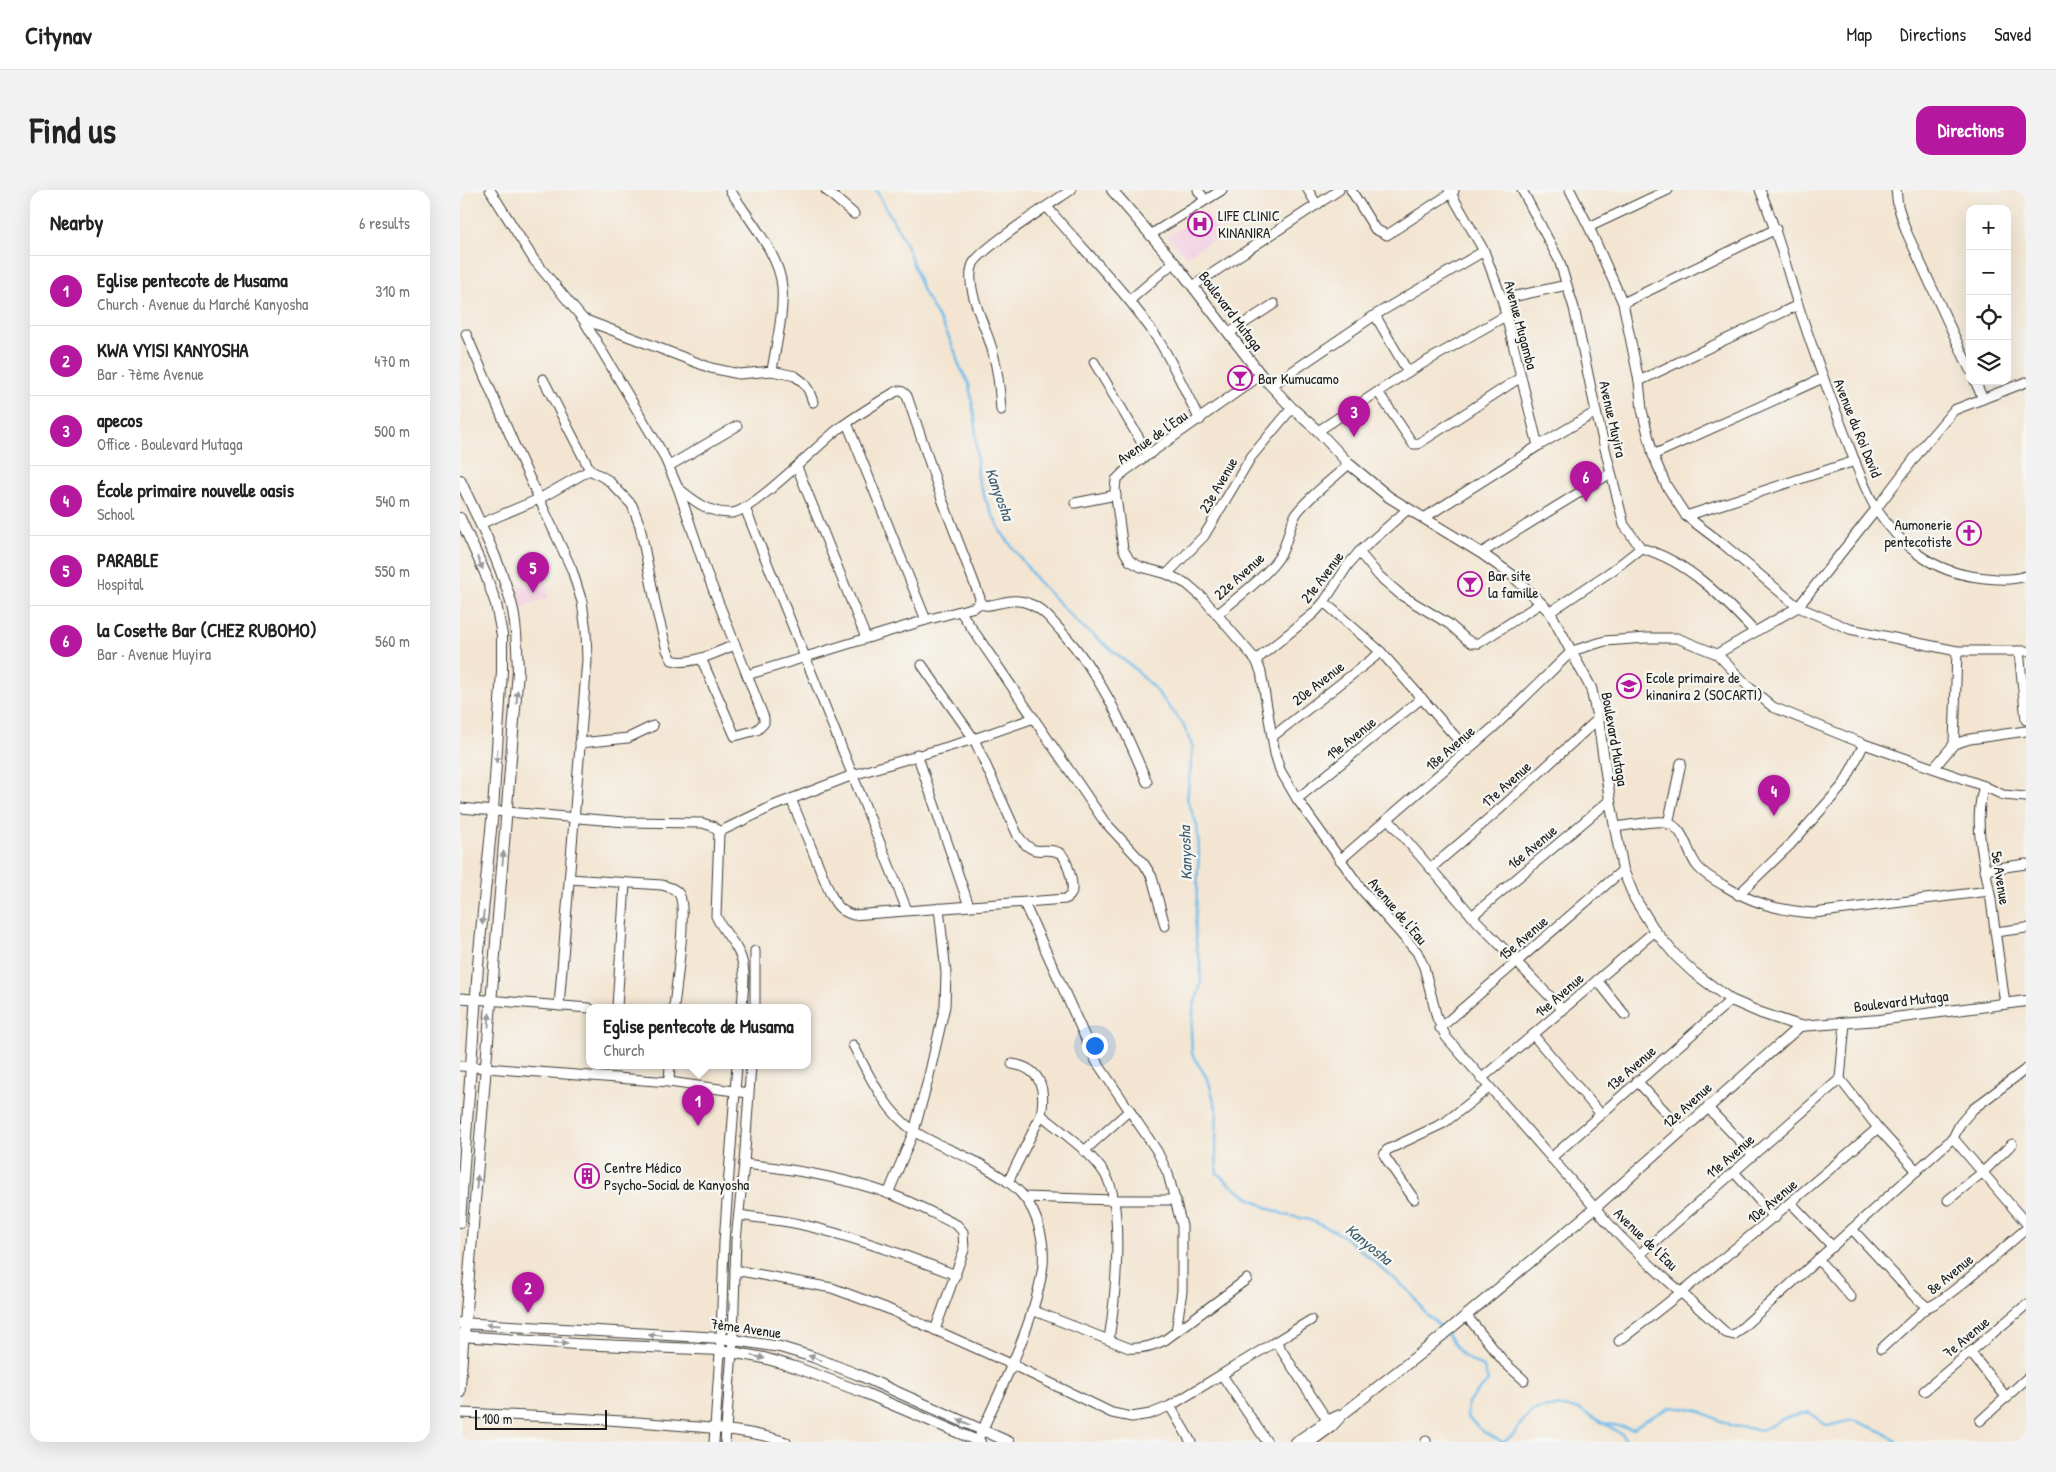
<!DOCTYPE html>
<meta charset="utf-8">
<style>
:root{--surface:#fff;--page:#f2f2f2;--text:#222;--muted:#767676;--line:#e0e0e0;--accent:#b5179e}
body{margin:0;font-family:"Patrick Hand",sans-serif;background:var(--page);color:var(--text)}
.controls{position:absolute;right:15px;top:15px;display:grid;overflow:hidden;border-radius:10px;box-shadow:0 5px 20px #0002}
.controls button{width:45px;height:45px;display:grid;place-items:center;padding:0;border:0;border-bottom:1px solid var(--line);background:var(--surface);color:var(--text);font:25px sans-serif}
.scale{position:absolute;left:15px;bottom:12px;width:132px;box-sizing:border-box;padding-left:5px;border:2px solid #1c1c1c;border-top:0;font-size:14px;line-height:18px;white-space:nowrap;color:#1c1c1c;-webkit-text-stroke:4px #f6f6f2;paint-order:stroke}
.you{position:absolute;left:634px;top:855px;width:18px;height:18px;margin:-12px;border:4px solid #fff;border-radius:50%;background:#1a73e8;box-shadow:0 0 0 8px #1a73e833}
.badge{display:grid;place-items:center;width:32px;height:32px;border-radius:50%;background:var(--accent);color:#fff;font-size:16px;font-weight:700}
.pin{position:absolute;translate:-50% -41px;filter:drop-shadow(0 1px 2px #0008)}
.pin::after{content:'';position:absolute;top:26px;width:18px;height:15px;background:inherit;clip-path:polygon(0 0,100% 0,50% 100%)}
.popup{position:absolute;left:126px;top:814px;width:225px;height:65px;box-sizing:border-box;display:grid;place-content:center;border-radius:10px;background:var(--surface);filter:drop-shadow(0 1px 4px #0005);font-size:16px;white-space:nowrap;color:var(--muted)}
.popup b{font-size:19px;color:var(--text)}
.popup::after{content:'';position:absolute;left:50%;top:100%;margin-left:-10px;border:10px solid transparent;border-top-color:var(--surface)}
.list{margin:0;padding:0;list-style:none}
h2{display:flex;justify-content:space-between;align-items:center;height:65px;margin:0;padding:0 20px;font-size:21px}
h2 small{font-size:16px;font-weight:400;color:var(--muted)}
.list li{display:grid;grid-template-columns:32px 1fr auto;gap:15px;align-items:center;box-sizing:border-box;height:70px;padding:0 20px;border-top:1px solid var(--line)}
.list b{display:block;font-size:19px;white-space:nowrap}
.list p{margin:0;font-size:16px;white-space:nowrap;color:var(--muted)}
.list em{font-size:16px;font-style:normal;color:var(--muted)}
.icon{flex:none;width:28px;height:28px;fill:none;stroke:currentColor;stroke-width:2;stroke-linecap:round;stroke-linejoin:round}
.map{position:relative;flex:none;width:1566px;height:1252px;overflow:hidden;border-radius:15px}
header{display:flex;align-items:center;gap:30px;box-sizing:border-box;height:70px;padding:0 25px;background:var(--surface);border-bottom:1px solid var(--line)}
header strong{font-size:24px}
nav{display:flex;gap:28px;margin-inline-start:auto;font-size:18px}
.intro{display:flex;align-items:center;justify-content:space-between;box-sizing:border-box;height:120px;padding:0 30px}
h1{margin:0;font-size:35px}
.button{padding:12px 22px;border-radius:15px;background:var(--accent);color:#fff;font-size:18px;font-weight:700}
main{display:flex;gap:30px;padding:0 30px}
aside{flex:1;background:var(--surface);border-radius:15px;box-shadow:0 5px 20px #0002}
.map>svg:first-child{display:block}
.built{fill:#f2cfe0}
.lines{fill:none;stroke-linecap:round;stroke-linejoin:round}
.stream{stroke:#70bcea;stroke-width:2.5}
.minor-casing{stroke:#3c3a37;stroke-width:11}
.tertiary-casing{stroke:#3c3a37;stroke-width:12}
.minor{stroke:#fff;stroke-width:9}
.tertiary{stroke:#fff;stroke-width:10}
.oneway{fill:#999}
.labels{text-anchor:middle;dominant-baseline:central;stroke-width:4.5;stroke-linejoin:round;paint-order:stroke}
.poi-label{font-size:15px;fill:#1c1c1c;stroke:#f6f6f2;text-anchor:start}
.street-label{font-size:15px;fill:#1c1c1c;stroke:#f6f6f2}
.water-label{font-size:16px;font-style:italic;fill:#3e5c6e;stroke:#f6f6f2}
</style>
<header>
<strong>Citynav</strong>
<nav><a>Map</a><a>Directions</a><a>Saved</a></nav>
</header>
<div class="intro"><h1>Find us</h1><a class="button">Directions</a></div>
<main>
<aside>
<h2>Nearby<small>6 results</small></h2>
<ul class="list">
<li><span class="badge">1</span><div><b>Eglise pentecote de Musama</b><p>Church · Avenue du Marché Kanyosha</p></div><em>310 m</em></li>
<li><span class="badge">2</span><div><b>KWA VYISI KANYOSHA</b><p>Bar · 7ème Avenue</p></div><em>470 m</em></li>
<li><span class="badge">3</span><div><b>apecos</b><p>Office · Boulevard Mutaga</p></div><em>500 m</em></li>
<li><span class="badge">4</span><div><b>École primaire nouvelle oasis</b><p>School</p></div><em>540 m</em></li>
<li><span class="badge">5</span><div><b>PARABLE</b><p>Hospital</p></div><em>550 m</em></li>
<li><span class="badge">6</span><div><b>la Cosette Bar (CHEZ RUBOMO)</b><p>Bar · Avenue Muyira</p></div><em>560 m</em></li>
</ul>
</aside>
<div class="map">
<svg width="1566" height="1252" viewBox="0 0 1566 1252">
<rect width="100%" height="100%" fill="#f6f6f2"/>
<filter id="ink" filterUnits="userSpaceOnUse"><feTurbulence type="fractalNoise" baseFrequency=".02" numOctaves="2"/><feDisplacementMap in="SourceGraphic" scale="10" xChannelSelector="R" yChannelSelector="G"/><feConvolveMatrix kernelMatrix="1 2 1 2 8 2 1 2 1" color-interpolation-filters="sRGB"/></filter>
<filter id="wash" filterUnits="userSpaceOnUse"><feTurbulence type="fractalNoise" baseFrequency=".0096" numOctaves="4" result="noise"/><feDisplacementMap in="SourceGraphic" scale="20" xChannelSelector="R" yChannelSelector="G"/><feGaussianBlur stdDeviation="1.12" result="paint"/><feColorMatrix in="noise" values="0 0 0 0 0 0 0 0 0 0 0 0 0 0 0 0 0 1.4 0 .05"/><feComposite in="paint" operator="in"/></filter>
<g filter="url(#wash)">
<rect width="100%" height="100%" fill="#f3e5d1"/>
<g class="built">
<path d="M746,22L761,46L726,66L707,46Z"/>
<path d="M84,385L89,407L62,417L58,398Z"/>
</g>
<g class="lines">
<g class="stream">
<path d="M416,0L445,52L463,101L487,143L496,164L498,173L509,194L515,230L518,287L525,309L541,342L577,390L618,433L674,478L695,499L723,534L733,558L727,609L737,635L739,660L735,740L737,760L740,772L741,794L734,815L731,843L732,864L748,890L757,921L756,959L757,983C776,1001 798,1015 823,1024C830,1027 839,1027 846,1029C859,1033 873,1040 885,1047L950,1102L967,1125L984,1139"/>
<path d="M987,1144L1002,1165L1024,1178L1028,1191L1008,1212L1007,1227L1025,1243L1043,1252"/>
<path d="M1144,1233L1173,1239L1184,1231L1211,1217L1237,1220L1272,1236L1303,1240L1322,1229L1349,1222L1367,1236L1393,1230L1423,1242L1437,1252"/>
<path d="M1044,1252L1054,1244L1062,1232L1073,1220L1094,1216L1119,1219L1163,1245L1166,1252"/>
</g>
</g>
</g>
<g filter="url(#ink)">
<g class="lines">
<defs>
<g id="minor">
<path d="M30,0L74,70L123,129L203,264L218,298L246,381L304,528V533L297,540L275,546L241,468"/>
<path d="M270,0C287,27 320,65 322,97C324,124 316,154 312,181"/>
<path d="M366,0L394,24"/>
<path d="M738,0L745,10"/>
<path d="M848,0L857,15"/>
<path d="M891,0L915,39L927,45L994,1"/>
<path d="M989,0L1024,61L1042,109L1078,256"/>
<path d="M1062,0L1099,70L1114,118L1136,222L1164,335L1181,358L1153,380L1090,422"/>
<path d="M1110,0L1129,37L1163,113L1179,191L1182,220L1193,265L1206,295L1226,326L1263,354L1338,417L1390,439L1497,461H1566"/>
<path d="M1300,0C1316,37 1326,76 1338,115C1352,157 1367,199 1383,240C1392,263 1404,300 1417,320C1442,357 1472,381 1517,387C1533,389 1550,391 1566,386"/>
<path d="M1436,0L1438,16L1446,41L1510,180"/>
<path d="M587,17C623,60 666,101 697,148C713,172 726,204 740,230"/>
<path d="M1129,37L1208,0"/>
<path d="M690,45L762,0"/>
<path d="M733,96L879,0"/>
<path d="M1042,109L1107,95"/>
<path d="M670,110L714,72"/>
<path d="M1163,113L1316,39"/>
<path d="M915,125L948,182"/>
<path d="M123,129L251,178L279,184L312,181L335,186L343,192L349,201L353,212"/>
<path d="M769,143L814,114"/>
<path d="M6,144L57,261L112,380L122,412L126,441L127,470L99,816"/>
<path d="M634,172L689,265"/>
<path d="M801,185L665,281L656,290L655,300L663,359L670,371L681,377L707,384L727,394L742,407L796,470L801,482L815,564L820,580L837,609L903,701L957,762L964,777L977,828L986,847L1156,1042C1191,1078 1230,1109 1266,1143L1274,1145L1493,948L1500,934L1513,919L1566,879"/>
<path d="M83,189L130,280L148,290L172,315L180,336L197,422L207,460L212,470C232,476 256,462 275,455"/>
<path d="M1179,191L1338,115"/>
<path d="M1515,191L1523,209"/>
<path d="M811,196L915,125L1024,61"/>
<path d="M918,202L953,254H958L1061,187"/>
<path d="M541,220C540,201 538,181 533,163C528,140 503,97 513,74C521,58 592,13 611,0"/>
<path d="M387,233L466,430"/>
<path d="M858,241L948,182L1047,125"/>
<path d="M1193,265L1363,188"/>
<path d="M209,276L277,236"/>
<path d="M337,277L406,448"/>
<path d="M218,298C234,311 250,324 272,323C293,321 358,255 377,240C395,226 416,214 435,202C441,200 443,201 447,206L482,309L520,408L519,413L515,417L466,430L287,485"/>
<path d="M615,313L656,305"/>
<path d="M285,318L447,720"/>
<path d="M1226,326L1395,271"/>
<path d="M964,328L1078,256L1136,222"/>
<path d="M20,334L79,309L130,280"/>
<path d="M1181,358C1228,371 1263,408 1295,442"/>
<path d="M899,362L919,386L941,405L989,434L1006,449L1012,453H1019L1081,413"/>
<path d="M1021,363L1151,283"/>
<path d="M707,384L744,346L791,267L832,218"/>
<path d="M864,412L921,462L1008,561"/>
<path d="M519,413C531,421 549,404 570,414C583,419 592,431 601,441C642,485 664,538 687,592"/>
<path d="M500,421L644,631L684,674L692,687L705,736"/>
<path d="M757,425C775,409 806,387 819,367C828,354 828,338 836,324C845,310 876,286 889,274"/>
<path d="M1559,461L1566,530"/>
<path d="M1257,464L1338,417L1416,319L1466,253L1494,220L1566,192"/>
<path d="M796,470L853,424L864,412L888,375L899,362L948,319"/>
<path d="M812,547L921,462"/>
<path d="M120,553L168,548L193,536"/>
<path d="M1494,554L1497,461"/>
<path d="M457,564L509,716"/>
<path d="M1474,578L1494,554L1510,549L1566,541"/>
<path d="M1524,596C1512,634 1525,673 1531,710C1536,745 1540,779 1545,814"/>
<path d="M331,609L370,703C376,715 380,721 393,725L605,709C608,708 610,706 611,704C615,697 607,667 600,663C582,654 577,671 558,646L514,549L462,475"/>
<path d="M837,609L962,508"/>
<path d="M0,618L165,632L242,633L252,636L259,642L256,726C262,739 270,747 277,759C288,777 283,797 282,817"/>
<path d="M928,629L1012,726L1103,820"/>
<path d="M1208,634L1221,573"/>
<path d="M1155,637C1166,636 1195,630 1205,632C1226,637 1226,663 1238,677C1245,685 1254,690 1263,695C1292,713 1320,721 1354,723L1529,701"/>
<path d="M259,642L313,616L393,585L514,549L574,528"/>
<path d="M880,670L1035,536L1112,461L1145,451L1186,448H1217L1257,464L1290,498L1313,517L1404,554L1524,596L1543,605L1566,607"/>
<path d="M971,678L1041,618L1138,529"/>
<path d="M1524,680L1566,674"/>
<path d="M109,689L202,695C208,697 215,698 219,704C228,717 216,797 214,817"/>
<path d="M1278,705L1330,655L1384,594L1404,554"/>
<path d="M564,713L636,871L697,961L708,984L722,1036V1101L716,1142"/>
<path d="M1012,726L1150,610"/>
<path d="M1535,742L1566,738"/>
<path d="M1137,790L1165,825"/>
<path d="M0,808L129,818"/>
<path d="M157,817L165,693"/>
<path d="M295,817V761"/>
<path d="M1385,833L1380,889L1418,938L1457,981"/>
<path d="M980,838L1163,680"/>
<path d="M1073,845L1140,923"/>
<path d="M393,855C409,885 425,921 454,941C474,955 500,962 522,975C536,984 553,993 564,1007C578,1024 585,1052 583,1075C576,1131 540,1200 517,1252"/>
<path d="M552,874C581,878 586,899 581,925C600,940 633,964 645,984C665,1016 655,1112 649,1149"/>
<path d="M0,876L209,892L288,903"/>
<path d="M1021,889L1195,741"/>
<path d="M1177,891L1222,940"/>
<path d="M209,892L210,875"/>
<path d="M1247,917L1293,965"/>
<path d="M1493,948L1566,1033"/>
<path d="M624,961L670,920"/>
<path d="M1091,968L1271,810"/>
<path d="M284,974C333,979 381,987 427,1003C451,1011 474,1024 497,1035L503,1042L504,1060L475,1140"/>
<path d="M1274,982L1315,1028"/>
<path d="M548,992L581,925"/>
<path d="M428,1004L454,941L468,890L485,816L486,783L479,718"/>
<path d="M564,1007L653,1010H716"/>
<path d="M954,1009L927,970L924,965L927,960L984,933L1029,898"/>
<path d="M1488,1010L1523,982L1552,954"/>
<path d="M1331,1013L1373,1057"/>
<path d="M279,1025C299,1028 319,1030 339,1034C393,1046 445,1065 496,1085"/>
<path d="M1392,1039L1454,1106L1467,1117C1481,1116 1550,1052 1566,1039"/>
<path d="M1179,1065L1380,889"/>
<path d="M1358,1069L1391,1107"/>
<path d="M275,1080L372,1098L426,1118L551,1174L652,1223L672,1227L690,1224L710,1216L851,1130"/>
<path d="M572,1120L669,1158C682,1159 693,1156 705,1150L787,1089"/>
<path d="M1006,1125L1045,1173L1064,1190"/>
<path d="M1159,1151C1248,1083 1333,1011 1418,938"/>
<path d="M816,1152L871,1236"/>
<path d="M1421,1159L1467,1117"/>
<path d="M1510,1162L1547,1208"/>
<path d="M762,1185L807,1252"/>
<path d="M1464,1201L1566,1115"/>
<path d="M0,1203L4,1146"/>
<path d="M710,1216L731,1252"/>
<path d="M0,1223C71,1226 142,1228 213,1235C252,1238 290,1240 326,1252"/>
<path d="M1520,1231L1566,1189"/>
<path d="M254,1252L261,1148L264,1052L277,875"/>
<path d="M265,1252L273,1149L276,1050L284,974L291,875"/>
<path d="M966,1252V1251"/>
</g>
<g id="tertiary">
<path d="M652,0L714,72L801,185L832,218L858,241L889,274L929,307L1021,363L1052,385L1090,422L1131,498L1138,529L1150,610L1163,680L1175,709L1195,741L1216,766L1233,782L1271,810L1301,823L1340,836L1419,830L1566,811"/>
<path d="M0,290C17,327 42,376 52,416C57,437 57,459 58,481L4,1146"/>
<path d="M0,328L25,383L36,414L42,445V481L33,620L19,762L0,1032"/>
<path d="M0,1133L261,1148L320,1157L353,1167L399,1185L549,1252"/>
<path d="M0,1146L116,1154L260,1160L304,1168L335,1177L405,1203L520,1252"/>
<path d="M836,1252L867,1231L880,1225"/>
<path d="M850,1252L871,1237L883,1224L966,1159L1135,1018L1340,836"/>
</g>
</defs>
<use href="#minor" class="minor-casing"/>
<use href="#tertiary" class="tertiary-casing"/>
<use href="#minor" class="minor"/>
<use href="#tertiary" class="tertiary"/>
</g>
<defs><path id="oneway-solid" d="M-6-.8H1V-3.2L6.5 0L1 3.2V.8H-6Z" transform="scale(1.25)"/></defs>
<g class="oneway">
<use href="#oneway-solid" transform="translate(20 373) rotate(66)"/>
<use href="#oneway-solid" transform="translate(57 507) rotate(-86)"/>
<use href="#oneway-solid" transform="translate(37 566) rotate(94)"/>
<use href="#oneway-solid" transform="translate(43 668) rotate(-85)"/>
<use href="#oneway-solid" transform="translate(23 728) rotate(96)"/>
<use href="#oneway-solid" transform="translate(29 830) rotate(-85)"/>
<use href="#oneway-solid" transform="translate(17 992) rotate(-85)"/>
<use href="#oneway-solid" transform="translate(33 1135) rotate(-177)"/>
<use href="#oneway-solid" transform="translate(195 1145) rotate(-177)"/>
<use href="#oneway-solid" transform="translate(101 1153) rotate(4)"/>
<use href="#oneway-solid" transform="translate(298 1167) rotate(12)"/>
<use href="#oneway-solid" transform="translate(355 1168) rotate(-160)"/>
<use href="#oneway-solid" transform="translate(504 1232) rotate(-156)"/>
</g>
</g>
<defs>
<symbol id="hospital-ring" viewBox="-11 -11 22 22"><circle r="9.5" fill="#f6f6f2" stroke="#b5179e" stroke-width="1.5"/><path d="M-5-5h3v3.5h4V-5h3V5h-3V1.5h-4V5h-3Z" fill="#b5179e"/></symbol>
<symbol id="bar-ring" viewBox="-11 -11 22 22"><circle r="9.5" fill="#f6f6f2" stroke="#b5179e" stroke-width="1.5"/><path d="M-6-5H6L.8 .8V4.5H3.5V6h-7V4.5H-.8V.8Z" fill="#b5179e"/></symbol>
<symbol id="church-ring" viewBox="-11 -11 22 22"><circle r="9.5" fill="#f6f6f2" stroke="#b5179e" stroke-width="1.5"/><path d="M-1.2-6h2.4v3.5h3.3v2.4h-3.3V6h-2.4V-.1h-3.3v-2.4h3.3Z" fill="#b5179e"/></symbol>
<symbol id="school-ring" viewBox="-11 -11 22 22"><circle r="9.5" fill="#f6f6f2" stroke="#b5179e" stroke-width="1.5"/><path d="M0-5L7-2L0 1L-7-2ZM-4 1L0 2.5L4 1V4Q0 6-4 4Z" fill="#b5179e"/></symbol>
<symbol id="building-ring" viewBox="-11 -11 22 22"><circle r="9.5" fill="#f6f6f2" stroke="#b5179e" stroke-width="1.5"/><path d="M-4-6H4V6H1V3H-1V6H-4ZM-2.5-4.3h1.7v1.8h-1.7ZM.8-4.3h1.7v1.8H.8ZM-2.5-1h1.7V.8h-1.7ZM.8-1h1.7V.8H.8Z" fill="#b5179e"/></symbol>
</defs>
<g fill-rule="evenodd">
<use href="#hospital-ring" x="726" y="20" width="28" height="28"/>
<use href="#bar-ring" x="766" y="174" width="28" height="28"/>
<use href="#church-ring" x="1495" y="329" width="28" height="28"/>
<use href="#bar-ring" x="996" y="380" width="28" height="28"/>
<use href="#school-ring" x="1155" y="482" width="28" height="28"/>
<use href="#building-ring" x="113" y="972" width="28" height="28"/>
</g>
<g class="labels">
<g class="poi-label">
<text x="758" y="25">LIFE CLINIC<tspan x="758" dy="17">KINANIRA</tspan></text>
<text x="798" y="188">Bar Kumucamo</text>
<text x="1492" y="334" text-anchor="end">Aumonerie<tspan x="1492" dy="17">pentecotiste</tspan></text>
<text x="1028" y="385">Bar site<tspan x="1028" dy="17">la famille</tspan></text>
<text x="1186" y="487">Ecole primaire de<tspan x="1186" dy="17">kinanira 2 (SOCARTI)</tspan></text>
<text x="144" y="977">Centre Médico<tspan x="144" dy="17">Psycho-Social de Kanyosha</tspan></text>
</g>
<g class="street-label">
<text transform="translate(771 121) rotate(53)">Boulevard Mutaga</text>
<text transform="translate(1061 135) rotate(75)">Avenue Mugamba</text>
<text transform="translate(1153 229) rotate(77)">Avenue Muyira</text>
<text transform="translate(1398 238) rotate(68)">Avenue du Roi David</text>
<text transform="translate(692 247) rotate(-35)">Avenue de l'Eau</text>
<text transform="translate(758 295) rotate(-60)">23e Avenue</text>
<text transform="translate(779 386) rotate(-42)">22e Avenue</text>
<text transform="translate(862 387) rotate(-53)">21e Avenue</text>
<text transform="translate(858 493) rotate(-38)">20e Avenue</text>
<text transform="translate(891 548) rotate(-39)">19e Avenue</text>
<text transform="translate(1155 549) rotate(80)">Boulevard Mutaga</text>
<text transform="translate(990 558) rotate(-41)">18e Avenue</text>
<text transform="translate(1046 594) rotate(-42)">17e Avenue</text>
<text transform="translate(1072 657) rotate(-40)">16e Avenue</text>
<text transform="translate(1541 688) rotate(81)">5e Avenue</text>
<text transform="translate(938 721) rotate(50)">Avenue de l'Eau</text>
<text transform="translate(1063 748) rotate(-41)">15e Avenue</text>
<text transform="translate(1099 805) rotate(-41)">14e Avenue</text>
<text transform="translate(1441 811) rotate(-7)">Boulevard Mutaga</text>
<text transform="translate(1171 878) rotate(-41)">13e Avenue</text>
<text transform="translate(1227 915) rotate(-42)">12e Avenue</text>
<text transform="translate(1270 966) rotate(-41)">11e Avenue</text>
<text transform="translate(1312 1011) rotate(-40)">10e Avenue</text>
<text transform="translate(1186 1049) rotate(44)">Avenue de l'Eau</text>
<text transform="translate(1490 1084) rotate(-39)">8e Avenue</text>
<text transform="translate(286 1138) rotate(8)">7ème Avenue</text>
<text transform="translate(1506 1147) rotate(-40)">7e Avenue</text>
</g>
<g class="water-label">
<text transform="translate(540 304) rotate(70)">Kanyosha</text>
<text transform="translate(725 663) rotate(-92)">Kanyosha</text>
<text transform="translate(909 1054) rotate(39)">Kanyosha</text>
</g>
</g>
</svg>
<div class="controls">
<button>+</button>
<button>−</button>
<button><svg class="icon" aria-label="locate" viewBox="0 0 24 24"><circle cx="12" cy="12" r="6"/><path d="M12 2v4M12 18v4M2 12h4M18 12h4"/></svg></button>
<button><svg class="icon" aria-label="layers" viewBox="0 0 24 24"><path d="M12 4l9 5-9 5-9-5zM3 14l9 5 9-5"/></svg></button>
</div>
<div class="scale">100 m</div>
<div class="you"></div>
<div class="pin badge" style="left:238px;top:936px">1</div>
<div class="popup"><b>Eglise pentecote de Musama</b>Church</div>
<div class="pin badge" style="left:68px;top:1123px">2</div>
<div class="pin badge" style="left:894px;top:247px">3</div>
<div class="pin badge" style="left:1314px;top:626px">4</div>
<div class="pin badge" style="left:73px;top:403px">5</div>
<div class="pin badge" style="left:1126px;top:312px">6</div>
</div>
</main>
